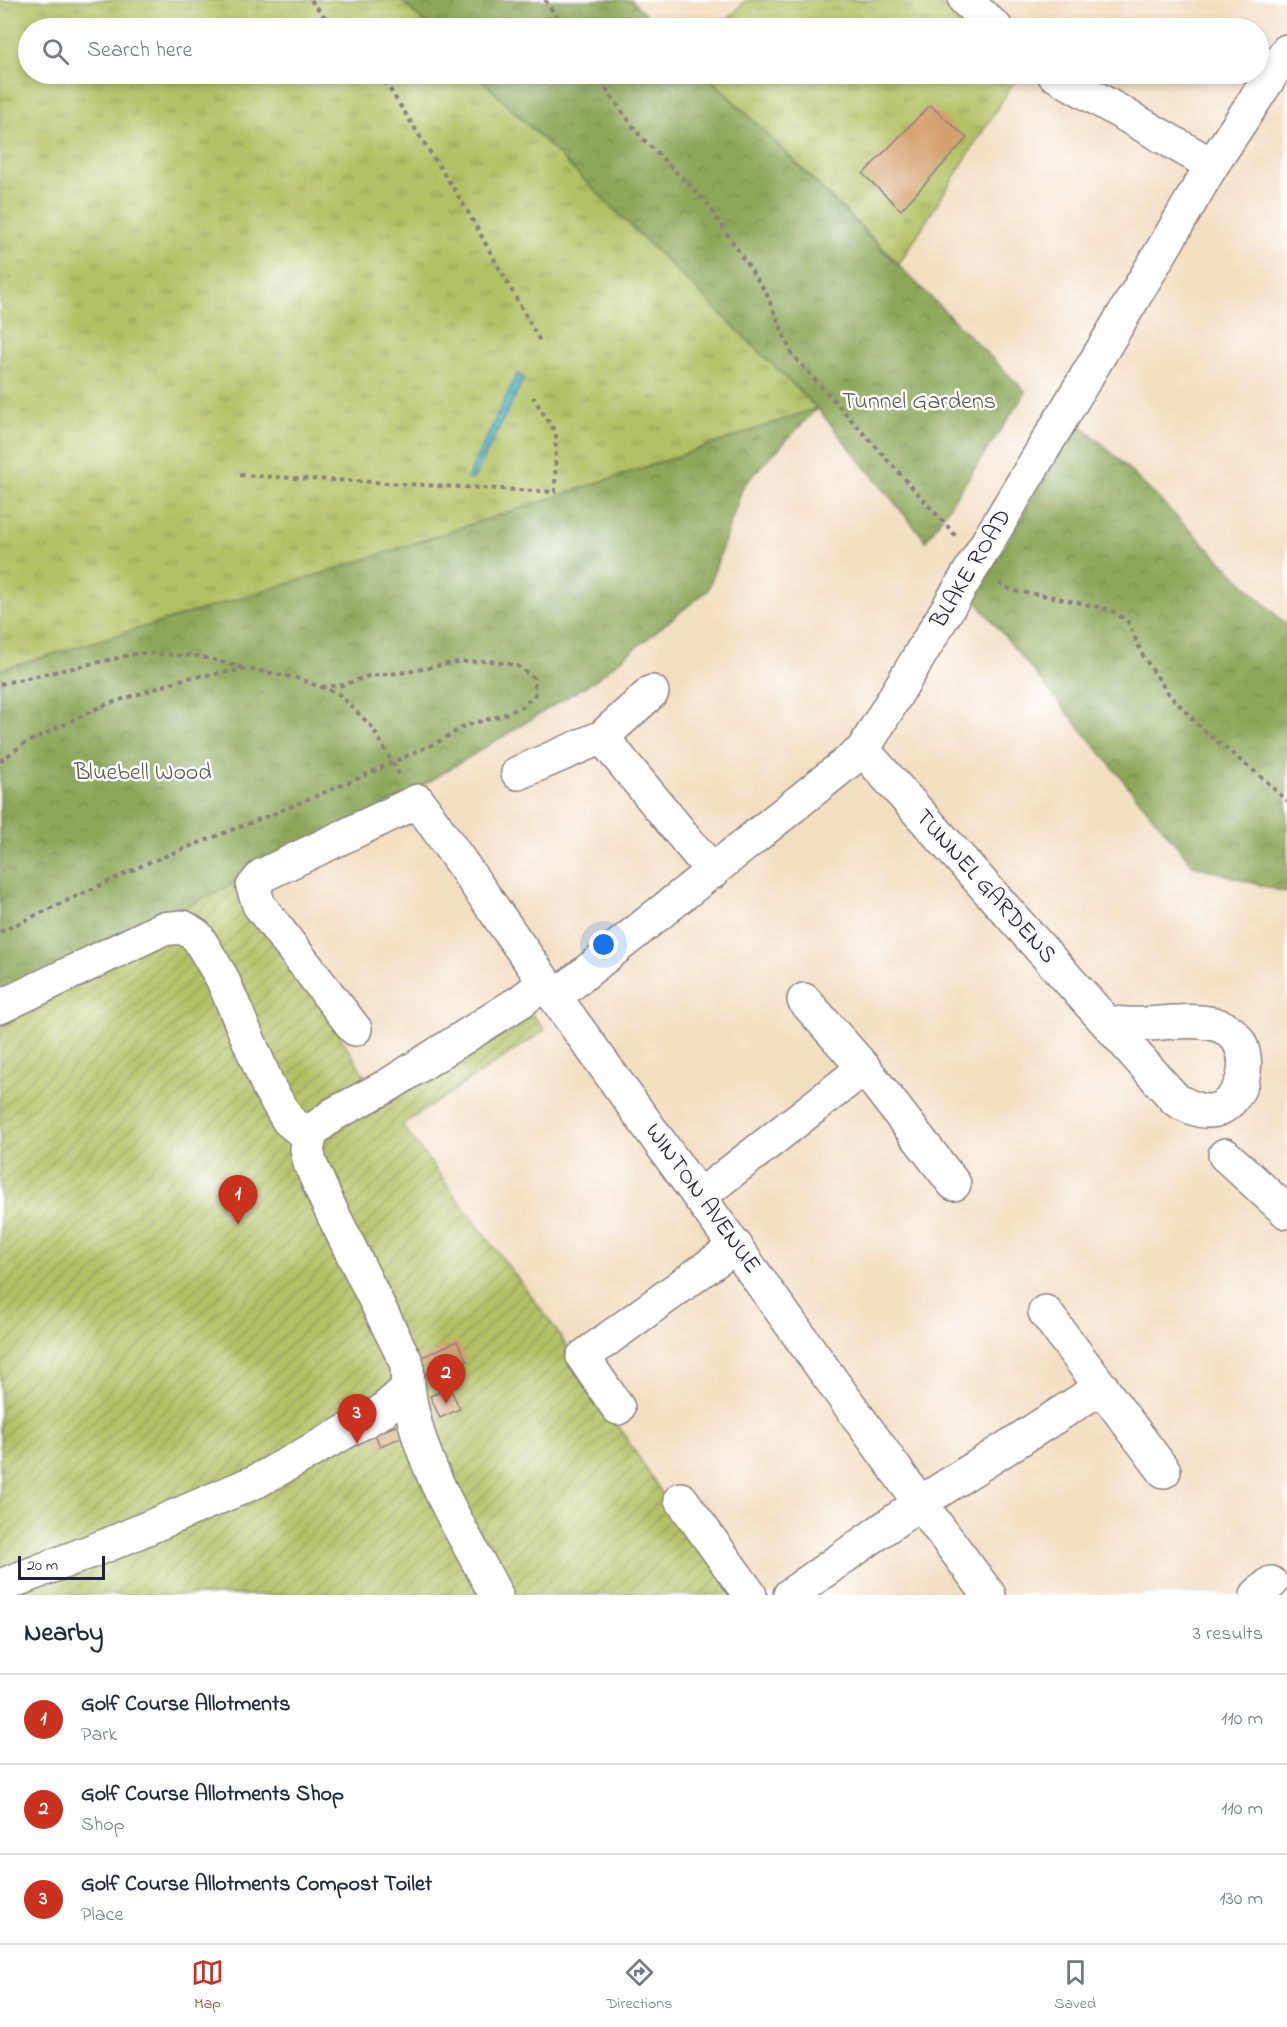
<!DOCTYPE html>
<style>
:root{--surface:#fff;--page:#f2f2f3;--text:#1f2937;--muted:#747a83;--line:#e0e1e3;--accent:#c8321e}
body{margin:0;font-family:"Indie Flower",sans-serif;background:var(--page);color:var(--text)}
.scale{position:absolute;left:18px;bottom:15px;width:87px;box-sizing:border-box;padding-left:6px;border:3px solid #22223b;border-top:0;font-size:16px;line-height:21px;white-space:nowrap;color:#22223b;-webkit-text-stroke:4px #fff;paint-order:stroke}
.you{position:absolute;left:604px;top:945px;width:21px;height:21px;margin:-15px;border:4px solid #fff;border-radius:50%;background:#1a73e8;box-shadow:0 0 0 9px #1a73e833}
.badge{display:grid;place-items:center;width:39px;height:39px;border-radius:50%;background:var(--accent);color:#fff;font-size:20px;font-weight:700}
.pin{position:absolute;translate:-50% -50px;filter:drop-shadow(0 2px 3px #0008)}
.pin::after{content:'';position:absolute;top:32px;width:21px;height:18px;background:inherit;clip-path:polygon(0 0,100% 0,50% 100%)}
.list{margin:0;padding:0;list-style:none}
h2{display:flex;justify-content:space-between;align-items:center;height:78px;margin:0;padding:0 24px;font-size:26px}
h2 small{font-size:20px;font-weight:400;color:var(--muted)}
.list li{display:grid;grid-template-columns:39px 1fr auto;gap:18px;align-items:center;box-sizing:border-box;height:90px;padding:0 24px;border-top:2px solid var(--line)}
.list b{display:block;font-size:22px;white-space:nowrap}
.list p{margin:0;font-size:20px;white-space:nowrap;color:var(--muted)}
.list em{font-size:20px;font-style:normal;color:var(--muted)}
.icon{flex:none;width:33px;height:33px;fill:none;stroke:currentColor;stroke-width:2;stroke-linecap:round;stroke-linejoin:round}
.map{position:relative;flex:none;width:1287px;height:1595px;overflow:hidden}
.search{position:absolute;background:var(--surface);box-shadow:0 3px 9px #0003;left:18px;right:18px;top:18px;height:66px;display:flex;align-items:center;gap:15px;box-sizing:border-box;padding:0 21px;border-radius:33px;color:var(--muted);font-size:22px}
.sheet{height:348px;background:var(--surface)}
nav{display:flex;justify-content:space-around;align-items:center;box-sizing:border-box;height:84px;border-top:2px solid var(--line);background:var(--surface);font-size:16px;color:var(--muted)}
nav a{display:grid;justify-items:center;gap:3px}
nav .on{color:var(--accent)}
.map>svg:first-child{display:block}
.grass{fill:url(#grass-tufts);stroke:#6a7250;stroke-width:1.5}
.forest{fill:url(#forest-crowns);stroke:#58644a;stroke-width:1.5}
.garden{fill:url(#garden-furrows);stroke:#6a7250;stroke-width:1.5}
.water{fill:url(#water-waves);stroke:#33697e;stroke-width:1.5}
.building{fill:#d4a06e}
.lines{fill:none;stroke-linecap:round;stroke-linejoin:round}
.minor-casing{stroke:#8b807e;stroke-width:36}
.path{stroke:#8b807e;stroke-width:4;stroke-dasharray:4.5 4.5;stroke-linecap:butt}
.minor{stroke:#fff;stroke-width:33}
.labels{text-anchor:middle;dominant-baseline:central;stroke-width:5;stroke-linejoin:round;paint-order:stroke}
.park-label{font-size:24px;fill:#545a49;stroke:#fff}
.street-label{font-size:24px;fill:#22223b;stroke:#fff}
</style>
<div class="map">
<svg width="1287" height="1595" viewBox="0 0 1287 1595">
<defs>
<pattern id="grass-tufts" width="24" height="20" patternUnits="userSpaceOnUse" patternTransform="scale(1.5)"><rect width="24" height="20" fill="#b2c164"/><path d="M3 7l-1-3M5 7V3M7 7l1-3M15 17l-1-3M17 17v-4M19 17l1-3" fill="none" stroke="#909c54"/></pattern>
<pattern id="forest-crowns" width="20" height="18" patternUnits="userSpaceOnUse" patternTransform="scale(1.5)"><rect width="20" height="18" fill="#8da75a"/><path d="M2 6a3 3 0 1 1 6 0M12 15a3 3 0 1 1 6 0" fill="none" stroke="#73884c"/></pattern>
<pattern id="garden-furrows" width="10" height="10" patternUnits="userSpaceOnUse" patternTransform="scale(1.5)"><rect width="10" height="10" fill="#b2c164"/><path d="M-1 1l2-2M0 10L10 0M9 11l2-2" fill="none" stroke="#909c54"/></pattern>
<pattern id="water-waves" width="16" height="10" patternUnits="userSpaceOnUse" patternTransform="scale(1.5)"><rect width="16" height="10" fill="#44b0c1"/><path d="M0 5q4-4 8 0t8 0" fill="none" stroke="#388f9e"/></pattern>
</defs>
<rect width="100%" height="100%" fill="#fff"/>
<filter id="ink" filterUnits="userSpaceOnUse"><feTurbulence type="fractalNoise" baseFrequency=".0167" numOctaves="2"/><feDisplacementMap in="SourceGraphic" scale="12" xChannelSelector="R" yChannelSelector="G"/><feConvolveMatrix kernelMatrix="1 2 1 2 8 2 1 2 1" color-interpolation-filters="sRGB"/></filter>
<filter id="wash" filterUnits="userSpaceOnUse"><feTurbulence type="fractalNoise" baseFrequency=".008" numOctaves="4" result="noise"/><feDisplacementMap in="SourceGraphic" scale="24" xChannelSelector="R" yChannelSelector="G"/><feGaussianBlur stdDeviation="1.35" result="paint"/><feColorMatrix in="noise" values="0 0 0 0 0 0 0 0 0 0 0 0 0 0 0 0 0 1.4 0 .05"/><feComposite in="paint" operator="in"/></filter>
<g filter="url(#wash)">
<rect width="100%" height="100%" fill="#f4dec2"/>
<g class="grass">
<path d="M0,0H401L430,28H28V74H476L817,408L676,457L324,573L0,670Z"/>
<path d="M746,0H935L968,28H721Z"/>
<path d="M706,74H1019L899,264Z"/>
</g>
<g class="forest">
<path d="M401,0H631L660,28H430Z"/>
<path d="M476,74H706L1026,392L926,541L817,408L743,486L708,590L594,681L420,787L237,882L0,996V670L324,573L676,457L817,408Z"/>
<path d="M1077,422L1105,446L1287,626V893L1193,865L974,599Z"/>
</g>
<path class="garden" d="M237,882L251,907L307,982L369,1083L521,1001L545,1030L402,1125L552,1324L671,1507L734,1595H0V996Z"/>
<path class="water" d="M517,374L524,378L473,480L467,479Z"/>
<g id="blocks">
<g class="building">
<path d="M930,105L967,138L901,210L863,174Z"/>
<path d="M457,1341L467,1361L429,1379L418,1359Z"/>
<path d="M450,1388L460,1409L440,1418L430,1396Z"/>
<path d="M398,1425L403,1437L380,1446L375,1434Z"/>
</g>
</g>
</g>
<g filter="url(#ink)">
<use href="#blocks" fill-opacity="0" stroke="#8b807e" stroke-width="1.5"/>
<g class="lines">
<defs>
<g id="minor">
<path d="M965,0L996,28"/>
<path d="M1054,74L1212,165"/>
<path d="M602,737L713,872"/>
<path d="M863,750L1176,1100C1186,1105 1196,1111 1207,1111C1246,1112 1264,1036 1214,1024C1192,1019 1167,1023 1145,1024C1132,1025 1120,1023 1107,1023"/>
<path d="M518,773L602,737L652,692"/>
<path d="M555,997L863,750L1164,247L1212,165L1287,51"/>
<path d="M804,1000L864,1068L954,1184"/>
<path d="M0,1007L162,929L183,927L197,936L222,978L269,1088L288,1120L298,1128L312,1131"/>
<path d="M355,1029L259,905L253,887L263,875L418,801L555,997L920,1503L989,1595"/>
<path d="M1225,1155L1287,1212"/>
<path d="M700,1196L864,1068"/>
<path d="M1045,1312L1164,1471"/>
<path d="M618,1408L583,1357L736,1246"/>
<path d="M681,1499L750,1595"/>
<path d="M0,1586L110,1544L257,1481L381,1412L407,1389"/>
<path d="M496,1595C458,1522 407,1448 407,1364L327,1202L310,1163L307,1149L312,1131L334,1114L387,1086L521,1001L545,983"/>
<path d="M790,1595L920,1503L1102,1387"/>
<path d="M1257,1595L1271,1583"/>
</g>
</defs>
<use href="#minor" class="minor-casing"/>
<g class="path">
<path d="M311,0L329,22L338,28"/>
<path d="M545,0L564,28"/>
<path d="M380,74L464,205L541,343"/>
<path d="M595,74L640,136L707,203L766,293L792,354L957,537"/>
<path d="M240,475L555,492L556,433L533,397"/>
<path d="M999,583L1013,591L1048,596L1111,610L1128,622L1143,656L1168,693L1203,730L1265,780L1287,801"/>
<path d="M0,684L140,653L198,656L244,668"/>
<path d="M0,761L24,744L102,706L187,678L248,669L297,678L339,694L372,727L400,776"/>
<path d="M0,932L150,862L273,814L356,779L440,741L464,726L500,716L522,707L535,694L534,678L516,665L489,661L456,662L408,672L368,676L343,685L321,687"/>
</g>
<use href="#minor" class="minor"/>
</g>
</g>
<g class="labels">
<g class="park-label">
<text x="919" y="402">Tunnel Gardens</text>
<text x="143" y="773">Bluebell Wood</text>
</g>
<g class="street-label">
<text transform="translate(972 569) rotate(-59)">BLAKE ROAD</text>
<text transform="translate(985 887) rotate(48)">TUNNEL GARDENS</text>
<text transform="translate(702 1199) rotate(54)">WINTON AVENUE</text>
</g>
</g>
</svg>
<div class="scale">20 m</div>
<div class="you"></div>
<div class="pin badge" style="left:238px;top:1225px">1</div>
<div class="pin badge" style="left:446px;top:1404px">2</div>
<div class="pin badge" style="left:357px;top:1444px">3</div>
<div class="search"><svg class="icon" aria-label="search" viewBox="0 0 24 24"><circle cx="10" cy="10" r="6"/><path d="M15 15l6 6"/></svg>Search here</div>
</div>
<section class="sheet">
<h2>Nearby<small>3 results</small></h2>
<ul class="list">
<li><span class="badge">1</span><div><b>Golf Course Allotments</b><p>Park</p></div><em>110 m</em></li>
<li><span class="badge">2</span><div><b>Golf Course Allotments Shop</b><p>Shop</p></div><em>110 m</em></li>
<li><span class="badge">3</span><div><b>Golf Course Allotments Compost Toilet</b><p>Place</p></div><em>130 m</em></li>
</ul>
</section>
<nav>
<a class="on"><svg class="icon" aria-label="map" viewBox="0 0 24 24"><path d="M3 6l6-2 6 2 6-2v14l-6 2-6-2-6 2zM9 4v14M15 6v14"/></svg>Map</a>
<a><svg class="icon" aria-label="directions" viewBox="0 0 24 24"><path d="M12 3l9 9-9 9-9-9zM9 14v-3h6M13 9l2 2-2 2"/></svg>Directions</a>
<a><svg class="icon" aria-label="saved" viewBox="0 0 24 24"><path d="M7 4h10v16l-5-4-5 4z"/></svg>Saved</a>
</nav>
